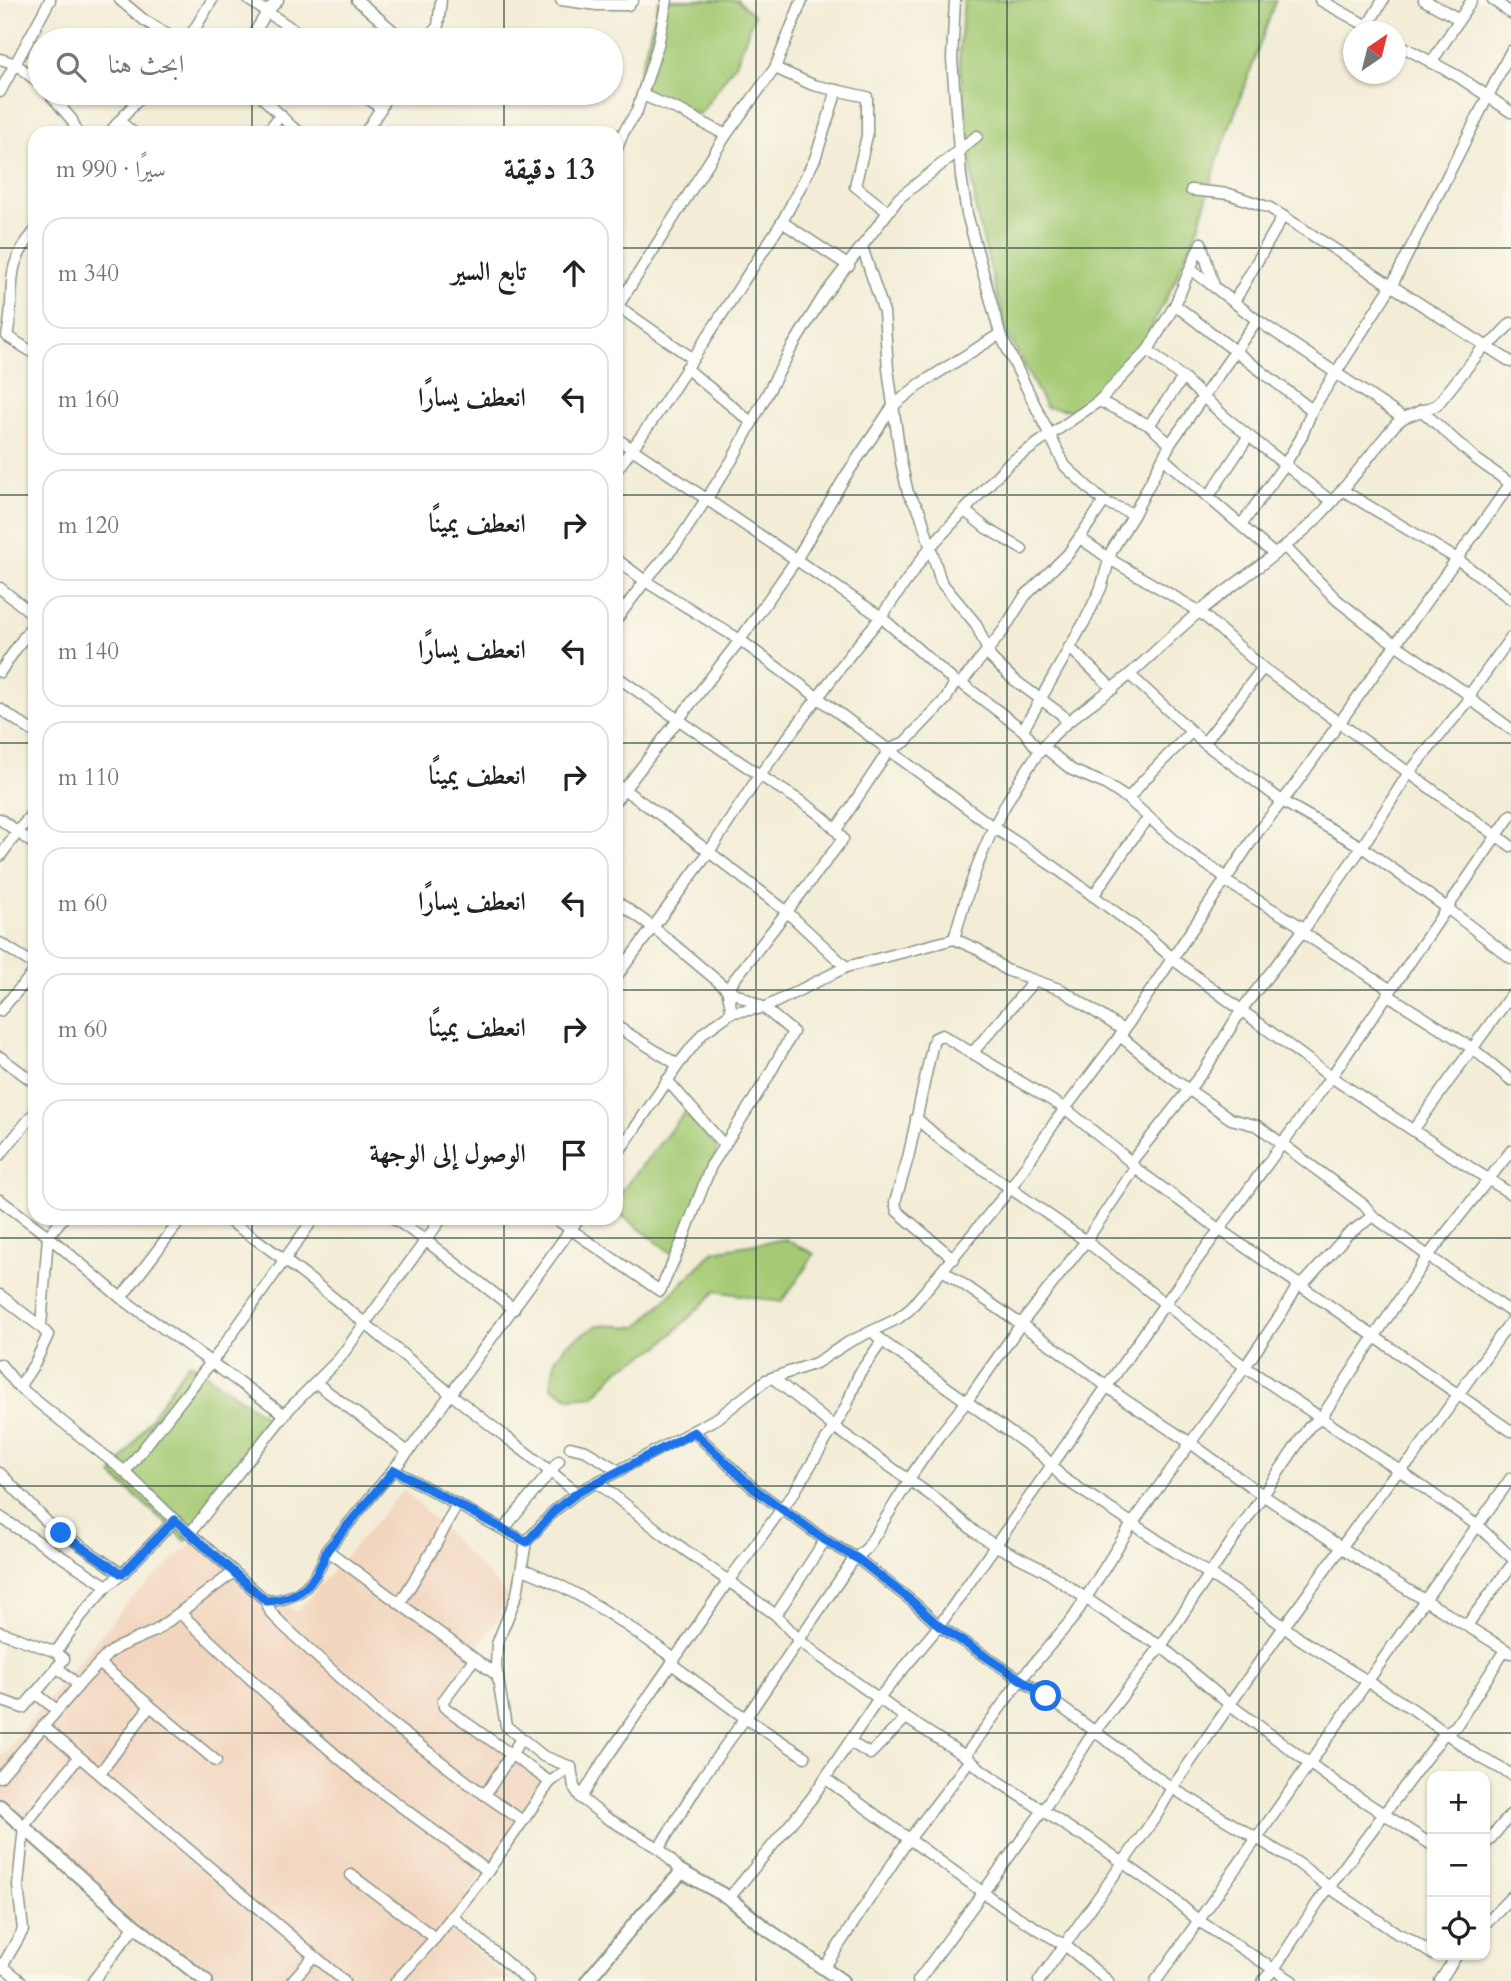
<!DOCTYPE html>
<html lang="ar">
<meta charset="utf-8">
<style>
:root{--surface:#fff;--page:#f6f6f6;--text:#222;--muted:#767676;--line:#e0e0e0}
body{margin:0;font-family:Cardo,Amiri,serif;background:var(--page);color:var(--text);direction:rtl}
.controls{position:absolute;right:21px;bottom:21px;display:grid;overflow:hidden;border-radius:14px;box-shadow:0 2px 5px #0004}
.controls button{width:63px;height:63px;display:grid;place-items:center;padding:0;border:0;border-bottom:2px solid var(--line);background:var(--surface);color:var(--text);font:35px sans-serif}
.compass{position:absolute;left:1343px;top:21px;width:63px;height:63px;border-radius:50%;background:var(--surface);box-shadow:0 2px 5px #0004;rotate:35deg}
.stop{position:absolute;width:21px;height:21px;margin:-16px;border:5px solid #1a73e8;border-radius:50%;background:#fff}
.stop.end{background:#1a73e8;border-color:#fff;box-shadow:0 2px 7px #0008}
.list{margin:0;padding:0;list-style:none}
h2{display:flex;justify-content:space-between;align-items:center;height:91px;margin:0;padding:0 28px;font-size:30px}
h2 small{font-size:23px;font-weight:400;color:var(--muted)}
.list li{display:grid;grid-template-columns:46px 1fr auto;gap:21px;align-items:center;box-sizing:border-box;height:112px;margin:0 14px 14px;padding:0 14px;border:2px solid var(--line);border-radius:21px}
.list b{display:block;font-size:26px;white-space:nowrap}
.list em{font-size:23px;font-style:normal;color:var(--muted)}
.icon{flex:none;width:38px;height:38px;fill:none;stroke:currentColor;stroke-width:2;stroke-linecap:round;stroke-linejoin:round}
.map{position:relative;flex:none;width:1511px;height:1981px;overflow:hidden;direction:ltr}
.search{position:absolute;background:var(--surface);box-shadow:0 2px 5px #0004;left:28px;top:28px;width:595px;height:77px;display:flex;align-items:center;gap:18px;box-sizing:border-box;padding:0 24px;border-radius:38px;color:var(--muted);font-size:26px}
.panel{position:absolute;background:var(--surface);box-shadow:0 2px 5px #0004;left:28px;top:126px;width:595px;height:1099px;border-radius:21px;direction:rtl}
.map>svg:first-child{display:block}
.built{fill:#f2d5be}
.green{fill:#a5ca74;stroke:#628454;stroke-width:2}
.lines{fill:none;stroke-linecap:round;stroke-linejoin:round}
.minor-casing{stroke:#899586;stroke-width:13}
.tertiary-casing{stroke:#899586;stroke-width:16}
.minor{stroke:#fff;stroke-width:10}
.tertiary{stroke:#fff;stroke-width:12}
.route{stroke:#1a73e8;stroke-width:9}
.grid{fill:none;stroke:#1f3d34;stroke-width:2;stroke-opacity:0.55}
</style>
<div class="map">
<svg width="1511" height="1981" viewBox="0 0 1511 1981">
<rect width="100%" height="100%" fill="#fbf7ec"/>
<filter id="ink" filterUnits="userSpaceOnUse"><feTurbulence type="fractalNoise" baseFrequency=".0143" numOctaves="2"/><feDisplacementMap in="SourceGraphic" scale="14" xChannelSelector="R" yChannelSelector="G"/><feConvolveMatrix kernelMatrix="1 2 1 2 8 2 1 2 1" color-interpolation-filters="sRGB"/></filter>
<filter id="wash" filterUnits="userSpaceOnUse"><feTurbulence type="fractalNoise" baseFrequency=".00686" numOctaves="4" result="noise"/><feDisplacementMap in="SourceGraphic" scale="28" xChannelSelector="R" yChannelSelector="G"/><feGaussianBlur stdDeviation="1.57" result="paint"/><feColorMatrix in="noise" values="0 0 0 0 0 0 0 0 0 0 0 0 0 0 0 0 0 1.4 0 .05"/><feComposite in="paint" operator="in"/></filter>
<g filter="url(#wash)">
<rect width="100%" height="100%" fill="#f3edd7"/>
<path class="built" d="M404,1489L511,1599L445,1697L545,1779L447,1927L511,1981H205L0,1813V1758L126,1604L192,1544L297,1612Z"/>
<g class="green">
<path d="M659,0H737L754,15L737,61L700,114L634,93Z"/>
<path d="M964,0H1276L1217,162L1199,224L1174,283L1138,353L1085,403L1072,410L1046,407L1006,331L976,212L959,56Z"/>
<path d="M685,1112L717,1147L681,1260L616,1211V1198Z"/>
<path d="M785,1239L814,1254L801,1275L781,1302L716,1291L660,1346L619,1369L594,1396L571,1398L551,1387L555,1360L567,1344L598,1325L638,1327L714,1251Z"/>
<path d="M189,1362L272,1421L186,1541L112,1475Z"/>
</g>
</g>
<g filter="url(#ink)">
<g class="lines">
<defs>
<g id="minor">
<path d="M120,0L144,20L176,40"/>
<path d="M249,0L309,40"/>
<path d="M357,0L404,40"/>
<path d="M561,0L597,5H628L633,0"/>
<path d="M955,0L952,59L961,176L967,214L1000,334L1065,466L1104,502L1134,514"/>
<path d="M1320,0L1378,32"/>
<path d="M1424,0L1459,19"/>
<path d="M1493,0L1511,13"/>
<path d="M1368,25L1383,0"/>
<path d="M188,40L212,0"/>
<path d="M250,40L267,12L278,0"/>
<path d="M427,40L438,26L441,0"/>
<path d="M1396,43L1459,77L1511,112"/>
<path d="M0,59L16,64L40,84"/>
<path d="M1431,63L1472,0"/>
<path d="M775,68L813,85L867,97V136L855,186L888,212"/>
<path d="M0,92L50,0"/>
<path d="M49,93L72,120L77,133"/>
<path d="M258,93L291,126L301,133"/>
<path d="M361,93L381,108"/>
<path d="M642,95L681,111L726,135"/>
<path d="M119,121L134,133"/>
<path d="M109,133L144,93"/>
<path d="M266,133L281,115"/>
<path d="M365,133L381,108L387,93"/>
<path d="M616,151L623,133L637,111L658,45L667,0"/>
<path d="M1191,190L1229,194L1270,208L1511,362"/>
<path d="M782,222L849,266"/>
<path d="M35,231C0,272 18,287 7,336L35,354"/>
<path d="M1201,243L1214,286"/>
<path d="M862,247L884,312L888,369L901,462L908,493L920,512L941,582L976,624L991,658L1013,679L1061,714L1067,722"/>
<path d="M1191,269L1257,320L1403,418"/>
<path d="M1234,302L1283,216"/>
<path d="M616,305L692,358"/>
<path d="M1175,305L1312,410"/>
<path d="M616,309L726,135L775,68L802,0"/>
<path d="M1148,350L1183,378L1225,417L1332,502"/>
<path d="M686,368L752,423"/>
<path d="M1099,401L1149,425L1170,444"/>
<path d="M1421,410L1476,459L1511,484"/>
<path d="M1149,425L1183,378"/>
<path d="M616,438L881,617L955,682L961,683L1023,730"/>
<path d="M1164,459L1274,554"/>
<path d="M616,471L655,417L782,222L815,159L837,90"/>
<path d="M1342,490L1457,559L1511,599"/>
<path d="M1209,496L1248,437"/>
<path d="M965,511L986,528L1022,549"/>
<path d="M1242,524L1285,464L1301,438L1312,410L1392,285L1511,51"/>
<path d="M1080,538L1111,560L1199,611L1263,668L1511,846"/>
<path d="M1285,547L1337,600L1382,635L1465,692L1470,699L1511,729"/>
<path d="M616,559L645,581L740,640L993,827L1056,868L1146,935L1178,963L1331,1077L1511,1194"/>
<path d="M0,588L35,616"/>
<path d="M616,620L645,581L678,542L732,460L791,349L823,297L899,198L977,136"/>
<path d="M1069,647L1113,689"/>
<path d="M0,672L35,621"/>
<path d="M1130,675L1204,743L1282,801L1362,847L1447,908L1511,958"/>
<path d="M616,676C663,709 710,742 758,774C786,794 823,810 843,839L727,989L732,1012"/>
<path d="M961,683L1003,631L1025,596L1068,554L1104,502"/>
<path d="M0,709L35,733"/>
<path d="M1204,743L1263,668"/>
<path d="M1044,747L1072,770L1105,784L1128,799L1188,852L1221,874L1225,881L1299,925L1302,932L1391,990"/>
<path d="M1040,752L1023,730L1086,619L1101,588L1112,550L1134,514L1170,444L1257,320"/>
<path d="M616,784L666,819L786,911L846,967"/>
<path d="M1128,799L1144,780L1191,732"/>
<path d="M616,800L740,640L796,560L845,477L893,406L920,384L1000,334"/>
<path d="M0,819L35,845"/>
<path d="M836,830L889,750L905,742L946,699L955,682"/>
<path d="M0,856L35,809"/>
<path d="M1093,896L1140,828L1149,819"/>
<path d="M954,939C974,866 996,810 1042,748C1064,720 1096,702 1123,680C1149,659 1172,634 1198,613C1234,583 1275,557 1310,525C1342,495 1367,457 1396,424L1403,418L1437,405L1482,349L1495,340L1511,323"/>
<path d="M0,943L35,965"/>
<path d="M616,977L709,852L759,776L852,652L881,617L931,546L1008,464L1099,401L1148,350L1175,305L1201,243"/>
<path d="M1388,995L1472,1048L1511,1080"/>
<path d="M0,1011L35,971"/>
<path d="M616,1026L678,1065"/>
<path d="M1120,1036L1169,1076L1231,1119L1258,1126L1364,1205L1373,1216L1428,1256L1511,1312"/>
<path d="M973,1052L1034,981"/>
<path d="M0,1057L35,1083"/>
<path d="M667,1080L723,1144"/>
<path d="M916,1118L941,1140L1086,1241L1245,1367L1400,1471L1478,1526L1511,1557"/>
<path d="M1414,1129L1511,995"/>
<path d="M0,1155L35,1112"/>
<path d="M616,1156L678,1065L703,1033L732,1012L764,1008L846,967L954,939L979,950L1006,970L1062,990L1123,1030"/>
<path d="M1131,1162L1206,1068L1242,1009L1302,932L1362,847L1408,774L1470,699L1473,690L1511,637"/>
<path d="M0,1200L48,1236L121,1298L285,1415"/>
<path d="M225,1218C305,1271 377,1334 451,1394C493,1428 536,1459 577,1493"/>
<path d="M393,1218L425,1240L514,1309"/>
<path d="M554,1218L660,1291L681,1244L711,1166L765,1082L793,1032L764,1008L727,989L653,927L616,901"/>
<path d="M954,1259L897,1211L895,1202L908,1158L933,1042L935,1038L942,1035L1066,1109L1131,1162L1135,1168L1220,1230L1511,1431"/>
<path d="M944,1271L1061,1352L1125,1400L1189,1442L1264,1496L1374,1569L1511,1653"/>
<path d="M0,1295L41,1327"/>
<path d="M121,1298L182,1218"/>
<path d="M872,1331L882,1341L1043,1456L1063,1478L1250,1601L1300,1639L1414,1710L1476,1755L1511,1774"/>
<path d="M0,1364L19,1387L125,1472L175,1520L234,1572"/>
<path d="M773,1378L834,1427L936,1499L975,1532L994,1545L1044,1570L1128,1627L1161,1646L1229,1704L1339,1785L1432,1845"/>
<path d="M316,1383L408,1452"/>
<path d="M19,1387L35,1363L48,1335L41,1327L48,1236L63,1218"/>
<path d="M694,1432L753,1488L825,1540L858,1559L913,1602L939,1626L1046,1696L1172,1788L1298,1863L1330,1888L1398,1934L1408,1938L1432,1954"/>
<path d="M570,1447L586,1451L619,1471"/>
<path d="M394,1470L526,1542"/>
<path d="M125,1472L220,1351L314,1218"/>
<path d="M0,1473L48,1523L122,1574"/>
<path d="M598,1483L664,1535L776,1615L799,1640L818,1655L906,1718L965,1756L983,1771L1077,1833L1087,1837L1171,1897L1199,1921L1292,1981"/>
<path d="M0,1517L107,1586"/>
<path d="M504,1529L559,1461"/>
<path d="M190,1533L290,1408L339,1359L442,1218"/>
<path d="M327,1550L498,1676"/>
<path d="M523,1569C578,1590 624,1623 672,1657L673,1665L745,1718L805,1757"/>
<path d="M266,1601L271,1613L285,1627L380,1715L475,1788L523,1821"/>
<path d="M400,1603L435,1546L457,1504"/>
<path d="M180,1613L284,1710L360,1776L488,1871"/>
<path d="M776,1615L825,1540"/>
<path d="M1467,1625L1511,1566"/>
<path d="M0,1632L56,1652L64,1659L23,1708L0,1700"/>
<path d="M56,1652L81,1616L107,1586L122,1574L175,1520"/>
<path d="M474,1659L443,1701L444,1707L550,1782"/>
<path d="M99,1663L216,1761"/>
<path d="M57,1667L78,1685"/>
<path d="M35,1693L57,1710"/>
<path d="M43,1726L344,1981"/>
<path d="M850,1742L870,1754L906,1718"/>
<path d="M965,1756L1021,1679L1074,1617L1132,1524L1245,1367L1281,1314L1298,1285L1306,1281L1347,1235L1373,1216"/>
<path d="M100,1773L150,1706"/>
<path d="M0,1777L84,1679L108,1654L118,1647L155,1631L234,1572L266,1601C301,1600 316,1582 327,1550L412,1447L579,1218"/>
<path d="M826,1779L1013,1914L1066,1946L1108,1981"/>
<path d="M485,1795L521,1739"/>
<path d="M581,1798L596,1773L729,1580L795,1491L846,1407L859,1374L882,1341"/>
<path d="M1486,1844L1511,1814"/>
<path d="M659,1848L704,1775L752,1709L851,1563L867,1548L909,1481L911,1476L938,1437L967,1401L1021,1324L1086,1241L1135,1168"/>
<path d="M682,1872L659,1848L605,1817L581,1798L574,1787L571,1767L543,1756L506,1726L496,1667L497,1644L517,1594L526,1542L555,1510L577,1493L719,1417L766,1380L816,1363L849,1342L897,1319L909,1310L1010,1189L1055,1122L1120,1036L1257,833L1292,789L1511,483"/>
<path d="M351,1875L435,1938"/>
<path d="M729,1898L811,1799L879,1698L939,1626L1164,1305L1331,1077L1511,815"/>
<path d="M452,1916L528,1981"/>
<path d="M1485,1924L1511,1897"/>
<path d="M0,1964L21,1981"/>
<path d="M824,1968L904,1846L970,1760"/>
<path d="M0,1970L23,1930L18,1885L24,1826L78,1758"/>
<path d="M93,1981L135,1926"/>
<path d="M292,1981L313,1957"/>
<path d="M396,1981L435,1938L488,1871L550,1782L571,1767"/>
<path d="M918,1981L1044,1809L1089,1739L1161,1646L1309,1427L1321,1418L1428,1256L1511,1151"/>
<path d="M1039,1981L1156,1816L1172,1788L1283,1628L1390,1480L1411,1460L1511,1321"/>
<path d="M1156,1981L1511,1478"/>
<path d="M1263,1981L1274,1969L1318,1902L1444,1734L1456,1726L1505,1650"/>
<path d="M1440,1981L1457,1955"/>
</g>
<g id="tertiary">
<path d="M0,1806L135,1926L206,1981"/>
<path d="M587,1981L641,1916L682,1872L729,1898L764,1927L842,1981"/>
</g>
</defs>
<use href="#minor" class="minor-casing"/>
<use href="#tertiary" class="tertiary-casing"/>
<use href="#minor" class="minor"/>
<use href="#tertiary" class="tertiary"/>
</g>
</g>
<g class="lines" filter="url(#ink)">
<path class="route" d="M61,1533L122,1574L175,1520L266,1601C301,1600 316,1582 327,1550L394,1470L527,1542L555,1510L577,1493L694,1432L753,1488L825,1540L858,1559L913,1602L939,1626L1046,1696"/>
</g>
<path class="grid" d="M252,0V40M504,0V40M756,0V1981M1007,0V1981M1259,0V1981M252,93V133M504,93V133M0,248H35M616,248H1511M0,495H35M616,495H1511M0,743H35M616,743H1511M0,990H35M616,990H1511M252,1218V1981M504,1218V1981M0,1238H1511M0,1486H1511M0,1733H1511"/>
</svg>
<div class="controls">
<button>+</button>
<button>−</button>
<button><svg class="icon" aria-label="locate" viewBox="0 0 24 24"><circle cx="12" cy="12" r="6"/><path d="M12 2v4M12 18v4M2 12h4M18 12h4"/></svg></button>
</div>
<svg class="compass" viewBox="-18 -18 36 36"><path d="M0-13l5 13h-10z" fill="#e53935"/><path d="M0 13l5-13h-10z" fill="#767676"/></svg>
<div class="stop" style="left:1046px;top:1696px"></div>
<div class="stop end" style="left:61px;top:1533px"></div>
<div class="search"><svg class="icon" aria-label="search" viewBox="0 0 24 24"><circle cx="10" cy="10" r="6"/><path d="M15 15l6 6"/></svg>ابحث هنا</div>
<section class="panel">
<h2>13 دقيقة<small>سيرًا · 990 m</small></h2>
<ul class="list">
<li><svg class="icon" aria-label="ahead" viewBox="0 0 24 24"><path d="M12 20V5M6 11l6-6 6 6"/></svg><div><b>تابع السير</b></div><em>340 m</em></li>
<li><svg class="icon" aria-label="left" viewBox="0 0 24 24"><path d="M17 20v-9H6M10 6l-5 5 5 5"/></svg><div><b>انعطف يسارًا</b></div><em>160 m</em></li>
<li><svg class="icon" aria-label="right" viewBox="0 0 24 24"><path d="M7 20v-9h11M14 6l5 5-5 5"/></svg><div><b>انعطف يمينًا</b></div><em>120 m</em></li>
<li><svg class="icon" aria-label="left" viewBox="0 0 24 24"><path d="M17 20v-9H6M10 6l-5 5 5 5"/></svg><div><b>انعطف يسارًا</b></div><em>140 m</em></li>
<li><svg class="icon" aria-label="right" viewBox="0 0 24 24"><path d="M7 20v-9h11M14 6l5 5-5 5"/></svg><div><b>انعطف يمينًا</b></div><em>110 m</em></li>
<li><svg class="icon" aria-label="left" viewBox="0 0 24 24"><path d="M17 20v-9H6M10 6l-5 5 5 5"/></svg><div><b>انعطف يسارًا</b></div><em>60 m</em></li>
<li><svg class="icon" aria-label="right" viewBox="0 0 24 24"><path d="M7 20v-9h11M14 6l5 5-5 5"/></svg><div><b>انعطف يمينًا</b></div><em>60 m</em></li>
<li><svg class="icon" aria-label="arrive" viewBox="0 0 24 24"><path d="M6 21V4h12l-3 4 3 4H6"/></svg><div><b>الوصول إلى الوجهة</b></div></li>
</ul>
</section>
</div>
